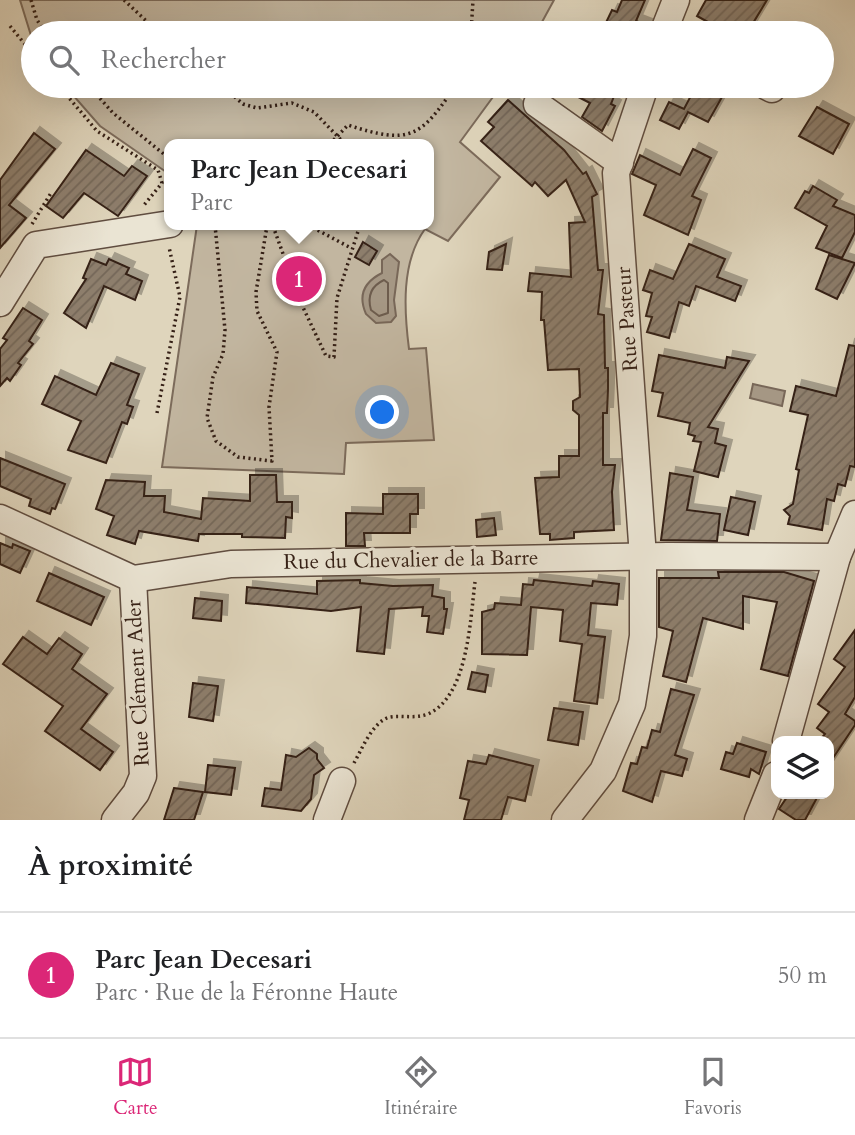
<!DOCTYPE html>
<html lang="fr">
<meta charset="utf-8">
<style>
:root{--surface:#fff;--page:#f6f6f6;--text:#202124;--muted:#757577;--line:#e0e0e0;--accent:#db2777}
body{margin:0;font-family:Cardo,serif;background:var(--page);color:var(--text)}
.controls{position:absolute;right:21px;bottom:21px;display:grid;overflow:hidden;border-radius:14px;box-shadow:0 7px 28px #0002}
.controls button{width:63px;height:63px;display:grid;place-items:center;padding:0;border:0;border-bottom:2px solid var(--line);background:var(--surface);color:var(--text);font:35px sans-serif}
.you{position:absolute;left:383px;top:413px;width:24px;height:24px;margin:-18px;border:5px solid #fff;border-radius:50%;background:#1a73e8;box-shadow:0 0 0 10px #1a73e833}
.badge{display:grid;place-items:center;width:46px;height:46px;border-radius:50%;background:var(--accent);color:#fff;font-size:23px;font-weight:700}
.pin{position:absolute;translate:-50% -50%;border:4px solid #fff;box-shadow:0 2px 7px #0006}
.popup{position:absolute;left:164px;top:139px;width:270px;height:91px;box-sizing:border-box;display:grid;place-content:center;border-radius:14px;background:var(--surface);filter:drop-shadow(0 2px 5px #0005);font-size:23px;white-space:nowrap;color:var(--muted)}
.popup b{font-size:26px;color:var(--text)}
.popup::after{content:'';position:absolute;left:50%;top:100%;margin-left:-14px;border:14px solid transparent;border-top-color:var(--surface)}
.list{margin:0;padding:0;list-style:none}
h2{display:flex;justify-content:space-between;align-items:center;height:91px;margin:0;padding:0 28px;font-size:30px}
h2 small{font-size:23px;font-weight:400;color:var(--muted)}
.list li{display:grid;grid-template-columns:46px 1fr auto;gap:21px;align-items:center;box-sizing:border-box;height:126px;padding:0 28px;border-top:2px solid var(--line)}
.list b{display:block;font-size:26px;white-space:nowrap}
.list p{margin:0;font-size:23px;white-space:nowrap;color:var(--muted)}
.list em{font-size:23px;font-style:normal;color:var(--muted)}
.icon{flex:none;width:38px;height:38px;fill:none;stroke:currentColor;stroke-width:2;stroke-linecap:round;stroke-linejoin:round}
.map{position:relative;flex:none;width:855px;height:820px;overflow:hidden}
.search{position:absolute;background:var(--surface);box-shadow:0 7px 28px #0002;left:21px;right:21px;top:21px;height:77px;display:flex;align-items:center;gap:18px;box-sizing:border-box;padding:0 24px;border-radius:38px;color:var(--muted);font-size:26px}
.sheet{height:217px;background:var(--surface)}
nav{display:flex;justify-content:space-around;align-items:center;box-sizing:border-box;height:98px;border-top:2px solid var(--line);background:var(--surface);font-size:19px;color:var(--muted)}
nav a{display:grid;justify-items:center;gap:4px}
nav .on{color:var(--accent)}
.map>svg:first-child{display:block}
.park{fill:#c2b6a0;stroke:#7c6b5b;stroke-width:2}
.water{fill:#a59784;stroke:#786758;stroke-width:2}
.lines{fill:none;stroke-linecap:round;stroke-linejoin:round}
.shore{stroke:#6d5c4d;stroke-width:2}
.building{fill:url(#building-hatch);stroke:#352016;stroke-width:2;filter:url(#shadow)}
.minor-casing{stroke:#604d40;stroke-width:29}
.path{stroke:#352016;stroke-width:3.5;stroke-dasharray:2 3.5;stroke-linecap:butt}
.minor{stroke:#eae4d3;stroke-width:26}
.labels{text-anchor:middle;dominant-baseline:central;stroke-width:6;stroke-linejoin:round;paint-order:stroke}
.street-label{font-size:21px;fill:#352016;stroke:#eae4d3}
</style>
<div class="map">
<svg width="855" height="820" viewBox="0 0 855 820">
<defs>
<pattern id="building-hatch" width="6" height="6" patternUnits="userSpaceOnUse" patternTransform="scale(1.75)"><rect width="6" height="6" fill="#8d7e6c"/><path d="M-1 1l2-2M0 6l6-6M5 7l2-2" fill="none" stroke="#746758"/></pattern>
<filter id="shadow"><feDropShadow dx="6" dy="-6" stdDeviation="0" flood-color="#0004"/></filter>
</defs>
<rect width="100%" height="100%" fill="#dfd5bc"/>
<filter id="stains"><feTurbulence type="fractalNoise" baseFrequency=".00286" numOctaves="4"/><feColorMatrix values="0 0 0 0 .2 0 0 0 0 .09 0 0 0 0 .02 0 0 0 .5 -.17"/></filter>
<radialGradient id="worn" r=".72"><stop offset=".6" stop-color="#630" stop-opacity="0"/><stop offset="1" stop-color="#630" stop-opacity=".3"/></radialGradient>
<g class="park">
<path d="M20,0H554L536,33H33V42Z"/>
<path d="M65,86H501L460,142L500,177L448,241L425,229C401,262 404,310 409,349L426,348L434,440L346,443L344,474L162,467L197,225H428V144H170L169,174L100,126Z"/>
</g>
<g class="water">
<path d="M390,254L399,262L394,300L396,316L391,322L376,323L366,314C358,296 364,282 382,273V260Z"/>
<path d="M753,384L785,391L782,406L750,398Z"/>
</g>
<g class="lines">
<path class="shore" d="M384,280L388,283V313L379,316L371,310C367,296 371,286 384,280Z"/>
</g>
<g class="building">
<path d="M622,0H645L636,21L649,26L648,33H601L612,10L617,12Z"/>
<path d="M706,0H767L747,33H714L717,27L697,16Z"/>
<path d="M557,86H618L611,104L615,106L602,131L582,117L590,103Z"/>
<path d="M696,86L722,97L708,122L688,112L679,129L660,120L669,102L684,109Z"/>
<path d="M508,100L564,150L583,174L586,172L597,194L592,197L598,270H603L598,314L604,315L605,368H608V389L607,413H603V465H615L612,492L614,530L574,532V538L550,540V534H540L535,478L559,477V456H579V415L573,410V401L580,397L579,369L548,370L544,320H541L542,292L528,291L530,273L571,277L569,223L585,222L566,180L548,196L535,182L532,186L481,141L494,127L488,122Z"/>
<path d="M817,107L849,124L833,154L799,136Z"/>
<path d="M34,133L55,149L9,205L26,218L0,248V180Z"/>
<path d="M693,149L711,158L692,196L701,200L688,235L644,215L656,185L632,174L640,155L680,175Z"/>
<path d="M86,150L124,176L132,166L147,176L118,216L84,193L63,218L46,206Z"/>
<path d="M813,186L837,200L833,206L855,215V232L842,258L816,248L827,226L795,208L805,191L809,193Z"/>
<path d="M363,242L377,251L369,265L355,257Z"/>
<path d="M506,244L502,270L487,269L489,252Z"/>
<path d="M689,244L725,259L717,277L741,286L735,301L696,286L689,306L679,302L669,338L647,332L652,317L646,316L652,293L643,290L650,270L673,279Z"/>
<path d="M829,255L855,263L837,299L816,289Z"/>
<path d="M91,259L106,265L109,259L129,268L126,274L142,281L135,300L104,286L86,328L64,313L86,279L83,278Z"/>
<path d="M23,308L42,320L29,341L33,344L18,363L21,365L10,381L7,378L0,386V349L7,340L3,338Z"/>
<path d="M849,345L855,346V467L850,466L845,486L838,484L834,501L827,499L822,530L788,524L790,516L784,510L793,504L799,470L796,469L808,415L790,411L796,386L836,396Z"/>
<path d="M659,355L725,368L727,357L749,361L708,427L718,429L715,443L726,446L718,477L694,471L701,442L693,441L695,436L688,434L690,423L658,416L663,393L652,391Z"/>
<path d="M111,363L139,374L127,405L133,407L127,424L122,422L106,463L68,450L81,421L42,404L55,376L96,395Z"/>
<path d="M0,458L65,484L55,509L52,508L50,514L29,506L31,499L0,486Z"/>
<path d="M670,473L693,477L687,510L720,514L717,541L661,540Z"/>
<path d="M250,475H276L277,502H292V518L286,517L285,538L242,537V534H199L198,541L139,531L135,544L107,535L114,516L96,509L106,480L145,482L144,496H165L164,512L201,519L203,498L250,501Z"/>
<path d="M383,494H418V514H410V533H364L365,546H346V513L383,514Z"/>
<path d="M731,497L755,502L748,535L724,530Z"/>
<path d="M494,518L496,535L477,537L476,520Z"/>
<path d="M0,543L12,548L13,544L30,551L20,573L0,564Z"/>
<path d="M718,572H784L814,581L788,676L761,669L777,602L743,596V629L703,618L686,682L663,676L673,631L659,627V578H719Z"/>
<path d="M49,573L104,597L91,625L37,601Z"/>
<path d="M360,580V583L393,586L433,585L432,596L444,598V609H447L443,634L427,632L429,616H422L423,607L389,609L384,654L357,651L361,607L331,611L246,603L247,587L317,594V581Z"/>
<path d="M534,580L592,586L593,581L619,584L617,605L591,603L588,635L605,637L597,704L574,701L582,644L560,641L563,610L531,607L527,655L482,654V612L494,609L495,603L521,605L523,584L533,585Z"/>
<path d="M195,598L222,601L221,621L193,618Z"/>
<path d="M855,630V697L845,714L855,721V725L829,764V741H819L825,734L817,728L829,712L818,704L845,667L834,659Z"/>
<path d="M23,637L47,654L59,638L82,654L72,669L107,694L81,729L113,752L100,770L45,731L63,706L3,664Z"/>
<path d="M472,672L488,675L485,692L468,689Z"/>
<path d="M193,683L218,686L213,721L189,717Z"/>
<path d="M671,689L694,695L675,755L687,759L682,776L661,771L652,802L623,791L631,763L637,764L642,747L647,748L652,730L660,732Z"/>
<path d="M554,708L583,712L578,745L548,740Z"/>
<path d="M737,743L766,752L759,774L751,769L749,777L721,769L726,752L733,754Z"/>
<path d="M309,748L317,754V759L324,768L314,775L311,799L301,811L262,806L265,788L281,790L286,755L296,757Z"/>
<path d="M489,755L533,766L525,801L508,797L501,820H464L469,800L460,798L468,761L486,764Z"/>
<path d="M208,765L235,768L231,795L205,792Z"/>
<path d="M174,788L203,792L194,820H164Z"/>
<path d="M789,794H819L805,820H796L779,809Z"/>
</g>
<g class="lines">
<defs>
<g id="minor">
<path d="M663,33L676,0"/>
<path d="M766,86L772,89"/>
<path d="M537,104L620,163"/>
<path d="M0,303L36,245L170,224"/>
<path d="M0,518L133,579L231,564L667,556L837,557"/>
<path d="M786,741L837,557L855,514"/>
<path d="M115,820L136,793L143,776L133,579"/>
<path d="M327,820L342,781"/>
<path d="M565,820L603,771L632,704L643,636V557L616,173L645,86"/>
<path d="M758,820L776,775"/>
</g>
</defs>
<use href="#minor" class="minor-casing"/>
<g class="path">
<path d="M31,0L37,20L46,33"/>
<path d="M124,0L159,33"/>
<path d="M10,26L33,54"/>
<path d="M471,33L473,0"/>
<path d="M59,86L97,131L158,170L162,183L144,205"/>
<path d="M89,86L113,113L170,159"/>
<path d="M222,86L243,104L257,108L292,103L314,112L345,144"/>
<path d="M330,144L348,125C409,145 421,138 455,86"/>
<path d="M32,224L51,193"/>
<path d="M215,225L225,330L223,354L213,377L207,418L216,441L238,457L272,461L269,407L277,352L257,311L256,292L267,226L275,225"/>
<path d="M308,225L351,248"/>
<path d="M273,226L300,301L326,356L334,357L337,298L360,225"/>
<path d="M157,413L180,297L169,247"/>
<path d="M354,763C362,749 373,721 390,717C403,715 415,719 428,714C468,696 470,621 475,582"/>
</g>
<use href="#minor" class="minor"/>
</g>
<g class="labels">
<g class="street-label">
<text transform="translate(627 319) rotate(-94)">Rue Pasteur</text>
<text transform="translate(411 560) rotate(-1)">Rue du Chevalier de la Barre</text>
<text transform="translate(138 683) rotate(-93)">Rue Clément Ader</text>
</g>
</g>
<rect width="100%" height="100%" filter="url(#stains)"/>
<rect width="100%" height="100%" fill="url(#worn)"/>
</svg>
<div class="controls">
<button><svg class="icon" aria-label="layers" viewBox="0 0 24 24"><path d="M12 4l9 5-9 5-9-5zM3 14l9 5 9-5"/></svg></button>
</div>
<div class="you"></div>
<div class="pin badge" style="left:299px;top:279px">1</div>
<div class="popup"><b>Parc Jean Decesari</b>Parc</div>
<div class="search"><svg class="icon" aria-label="search" viewBox="0 0 24 24"><circle cx="10" cy="10" r="6"/><path d="M15 15l6 6"/></svg>Rechercher</div>
</div>
<section class="sheet">
<h2>À proximité<small></small></h2>
<ul class="list">
<li><span class="badge">1</span><div><b>Parc Jean Decesari</b><p>Parc · Rue de la Féronne Haute</p></div><em>50 m</em></li>
</ul>
</section>
<nav>
<a class="on"><svg class="icon" aria-label="map" viewBox="0 0 24 24"><path d="M3 6l6-2 6 2 6-2v14l-6 2-6-2-6 2zM9 4v14M15 6v14"/></svg>Carte</a>
<a><svg class="icon" aria-label="directions" viewBox="0 0 24 24"><path d="M12 3l9 9-9 9-9-9zM9 14v-3h6M13 9l2 2-2 2"/></svg>Itinéraire</a>
<a><svg class="icon" aria-label="saved" viewBox="0 0 24 24"><path d="M7 4h10v16l-5-4-5 4z"/></svg>Favoris</a>
</nav>
